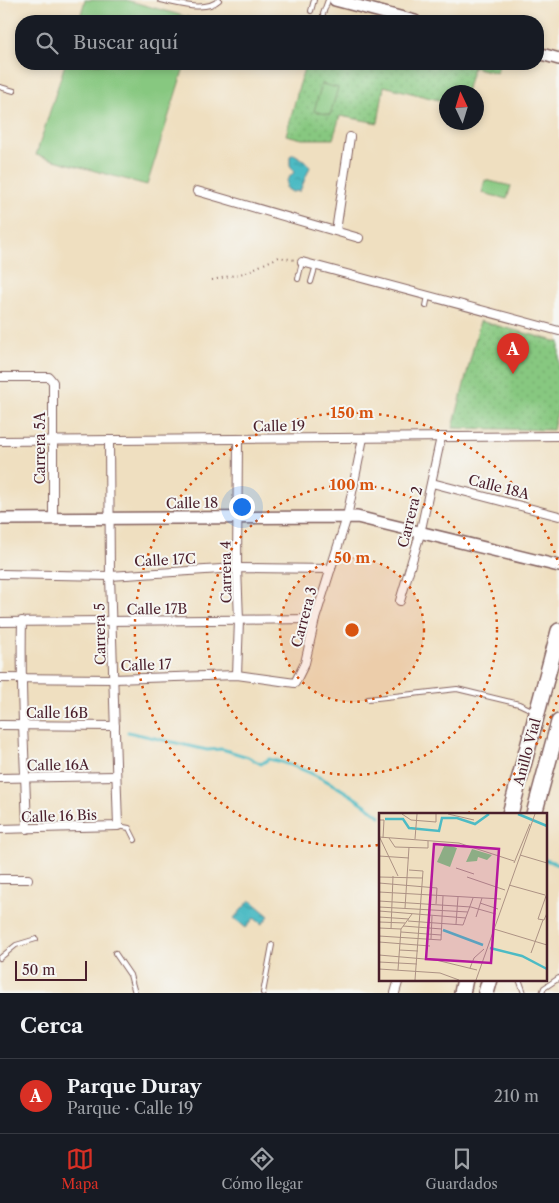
<!DOCTYPE html>
<html lang="es">
<meta charset="utf-8">
<style>
:root{--surface:#171b24;--page:#20242c;--text:#f1f3f6;--muted:#9ea1a6;--line:#363941;--accent:#d93025}
body{margin:0;font-family:"Libre Caslon Text",serif;background:var(--page);color:var(--text)}
.compass{position:absolute;left:439px;top:85px;width:45px;height:45px;border-radius:50%;background:var(--surface);box-shadow:0 2px 8px #0003;rotate:356deg}
.scale{position:absolute;left:15px;bottom:12px;width:72px;box-sizing:border-box;padding-left:5px;border:2px solid #4a1f2b;border-top:0;font-size:14px;line-height:18px;white-space:nowrap;color:#4a1f2b;-webkit-text-stroke:4px #f6f6f2;paint-order:stroke}
.you{position:absolute;left:241px;top:506px;width:18px;height:18px;margin:-12px;border:4px solid #fff;border-radius:50%;background:#1a73e8;box-shadow:0 0 0 8px #1a73e833}
.badge{display:grid;place-items:center;width:32px;height:32px;border-radius:50%;background:var(--accent);color:#fff;font-size:16px;font-weight:700}
.pin{position:absolute;translate:-50% -41px;filter:drop-shadow(0 1px 2px #0008)}
.pin::after{content:'';position:absolute;top:26px;width:18px;height:15px;background:inherit;clip-path:polygon(0 0,100% 0,50% 100%)}
.list{margin:0;padding:0;list-style:none}
h2{display:flex;justify-content:space-between;align-items:center;height:65px;margin:0;padding:0 20px;font-size:21px}
h2 small{font-size:16px;font-weight:400;color:var(--muted)}
.list li{display:grid;grid-template-columns:32px 1fr auto;gap:15px;align-items:center;box-sizing:border-box;height:75px;padding:0 20px;border-top:1px solid var(--line)}
.list b{display:block;font-size:19px;white-space:nowrap}
.list p{margin:0;font-size:16px;white-space:nowrap;color:var(--muted)}
.list em{font-size:16px;font-style:normal;color:var(--muted)}
.icon{flex:none;width:28px;height:28px;fill:none;stroke:currentColor;stroke-width:2;stroke-linecap:round;stroke-linejoin:round}
.map{position:relative;flex:none;width:559px;height:993px;overflow:hidden}
.search{position:absolute;background:var(--surface);box-shadow:0 2px 8px #0003;left:15px;right:15px;top:15px;height:55px;display:flex;align-items:center;gap:12px;box-sizing:border-box;padding:0 18px;border-radius:20px;color:var(--muted);font-size:19px}
.sheet{height:140px;background:var(--surface)}
nav{display:flex;justify-content:space-around;align-items:center;box-sizing:border-box;height:70px;border-top:1px solid var(--line);background:var(--surface);font-size:14px;color:var(--muted)}
nav a{display:grid;justify-items:center;gap:2px}
nav .on{color:var(--accent)}
.map>svg:first-child{display:block}
.park{fill:url(#park-dots);stroke:#687456}
.pitch{fill:#87c880;stroke:#687456}
.water{fill:url(#water-ripples);stroke:#4c6d78}
.lines{fill:none;stroke-linecap:round;stroke-linejoin:round}
.stream{stroke:#4dbbc4;stroke-width:3}
.lane-casing{stroke:#84625f;stroke-width:6}
.street-casing{stroke:#84625f;stroke-width:10}
.secondary-casing{stroke:#84625f;stroke-width:14}
.highway-casing{stroke:#84625f;stroke-width:18}
.path{stroke:#84625f;stroke-width:2;stroke-dasharray:1 4;stroke-linecap:butt}
.lane{stroke:#fff;stroke-width:4}
.street{stroke:#fff;stroke-width:8}
.secondary{stroke:#fff;stroke-width:11}
.highway{stroke:#fff;stroke-width:15}
.ring{fill:none;stroke:#d8530f;stroke-width:2.5;stroke-dasharray:2.5 5}
.labels{text-anchor:middle;dominant-baseline:central;stroke-width:4;stroke-linejoin:round;paint-order:stroke}
.street-label{font-size:14px;fill:#4a1f2b;stroke:#f6f6f2}
.inset-river{fill:none;stroke:#4dbbc4;stroke-width:2.5}
.inset-road{fill:none;stroke:#ad9284;stroke-width:1}
.view{fill:#b5179e;fill-opacity:0.15;stroke:#b5179e;stroke-width:2.5}
.inset-edge{fill:none;stroke:#4a1f2b;stroke-width:2.5}
.centre{fill:#d8530f;stroke:#f6f6f2;stroke-width:2.5}
.ring-label{font-size:15px;text-anchor:middle;font-weight:bold;fill:#d8530f;stroke:#f6f6f2;stroke-width:4;stroke-linejoin:round;paint-order:stroke}
</style>
<div class="map">
<svg width="559" height="993" viewBox="0 0 559 993">
<defs>
<pattern id="park-dots" width="8" height="8" patternUnits="userSpaceOnUse" patternTransform="scale(1.25)"><rect width="8" height="8" fill="#87c880"/><path d="M2 2h.1M6 6h.1" fill="none" stroke="#76ab6f" stroke-width="1.8" stroke-linecap="round"/></pattern>
<pattern id="water-ripples" width="26" height="14" patternUnits="userSpaceOnUse" patternTransform="scale(1.25)"><rect width="26" height="14" fill="#4dbbc4"/><path d="M2 4q2-2 4 0t4 0M15 11q2-2 4 0t4 0" fill="none" stroke="#42979f"/></pattern>
</defs>
<rect width="100%" height="100%" fill="#f6f6f2"/>
<filter id="ink" filterUnits="userSpaceOnUse"><feTurbulence type="fractalNoise" baseFrequency=".02" numOctaves="2"/><feDisplacementMap in="SourceGraphic" scale="10" xChannelSelector="R" yChannelSelector="G"/><feConvolveMatrix kernelMatrix="1 2 1 2 8 2 1 2 1" color-interpolation-filters="sRGB"/></filter>
<filter id="wash" filterUnits="userSpaceOnUse"><feTurbulence type="fractalNoise" baseFrequency=".0096" numOctaves="4" result="noise"/><feDisplacementMap in="SourceGraphic" scale="20" xChannelSelector="R" yChannelSelector="G"/><feGaussianBlur stdDeviation="1.12" result="paint"/><feColorMatrix in="noise" values="0 0 0 0 0 0 0 0 0 0 0 0 0 0 0 0 0 1.4 0 .05"/><feComposite in="paint" operator="in"/></filter>
<g filter="url(#wash)">
<rect width="100%" height="100%" fill="#efdfc0"/>
<g class="park">
<path d="M305,64H499L497,73L473,67L466,92H446V102L384,86L378,123L340,116L333,139H302L286,135Z"/>
<path d="M480,321L559,342V405L553,430L453,428Z"/>
</g>
<g class="pitch">
<path d="M85,0H126L198,20V21H79Z"/>
<path d="M65,64H185L147,185L36,155Z"/>
<path d="M322,84L338,88L330,115L314,111Z"/>
<path d="M485,180L511,186L507,199L482,193Z"/>
</g>
<g class="water">
<path d="M294,154L304,160L310,167L300,191L292,192L286,188L287,180L294,172L290,165V156Z"/>
<path d="M250,900L269,916L262,924L254,918L246,928L234,918Z"/>
</g>
<g class="lines">
<g class="stream">
<path d="M128,732L207,750L222,749L248,757L261,764L269,759C309,768 348,791 380,816"/>
<path d="M545,860L559,864"/>
</g>
</g>
</g>
<g filter="url(#ink)">
<g class="lines">
<defs>
<g id="lane">
<path d="M160,0C177,3 205,13 219,0"/>
<path d="M311,11L314,0"/>
<path d="M323,14L328,0"/>
<path d="M0,87L14,91"/>
<path d="M298,279L302,262"/>
<path d="M311,282L316,265"/>
<path d="M426,306L428,296"/>
<path d="M368,699L457,689L519,704L534,711"/>
<path d="M118,826L129,828L135,840"/>
<path d="M115,953L130,975L135,993"/>
<path d="M0,958L16,945L36,939"/>
<path d="M519,979L524,993"/>
<path d="M263,993L272,945"/>
<path d="M542,993L544,988L559,978"/>
</g>
<g id="street">
<path d="M197,191L359,238"/>
<path d="M336,231L350,137"/>
<path d="M302,262L559,331"/>
<path d="M0,377H49L53,382V519"/>
<path d="M0,441L559,436"/>
<path d="M432,483L559,516"/>
<path d="M0,574L110,576L237,568L331,569"/>
<path d="M400,601L420,534L441,437"/>
<path d="M22,621C20,691 25,760 27,829"/>
<path d="M0,622L315,619"/>
<path d="M237,675L239,620L237,568L238,439"/>
<path d="M0,678L113,679L237,675L295,683L305,663L315,619L347,517L363,438"/>
<path d="M0,725L115,726"/>
<path d="M0,778L116,776"/>
<path d="M0,829L118,826L110,576L109,440"/>
<path d="M0,879H28"/>
<path d="M395,993L399,979"/>
</g>
<g id="secondary">
<path d="M335,0L415,21"/>
<path d="M538,53L559,59"/>
<path d="M0,519L357,517L559,566"/>
</g>
<g id="highway">
<path d="M510,814L559,631"/>
<path d="M534,814L559,722"/>
<path d="M462,993L465,979"/>
<path d="M486,993L490,979"/>
</g>
</defs>
<use href="#lane" class="lane-casing"/>
<use href="#street" class="street-casing"/>
<use href="#secondary" class="secondary-casing"/>
<use href="#highway" class="highway-casing"/>
<path class="path" d="M212,280L244,273L279,257L295,260"/>
<use href="#lane" class="lane"/>
<use href="#street" class="street"/>
<use href="#secondary" class="secondary"/>
<use href="#highway" class="highway"/>
</g>
</g>
<circle cx="352" cy="630" r="72" fill="#d8530f" fill-opacity=".12"/>
<g class="ring">
<circle cx="352" cy="630" r="72"/>
<circle cx="352" cy="630" r="145"/>
<path d="M559 695A217 217 0 0 1 467 814M378 845A217 217 0 1 1 559 565"/>
</g>
<g class="labels">
<g class="street-label">
<text transform="translate(279 426) rotate(-1)">Calle 19</text>
<text transform="translate(40 448) rotate(-90)">Carrera 5A</text>
<text transform="translate(499 487) rotate(14)">Calle 18A</text>
<text transform="translate(192 503) rotate(-1)">Calle 18</text>
<text transform="translate(410 517) rotate(-76)">Carrera 2</text>
<text transform="translate(165 560) rotate(-3)">Calle 17C</text>
<text transform="translate(226 572) rotate(-91)">Carrera 4</text>
<text transform="translate(157 609) rotate(-1)">Calle 17B</text>
<text transform="translate(304 617) rotate(-75)">Carrera 3</text>
<text transform="translate(100 634) rotate(-91)">Carrera 5</text>
<text transform="translate(146 665) rotate(-2)">Calle 17</text>
<text x="57" y="713">Calle 16B</text>
<text transform="translate(527 752) rotate(-75)">Anillo Vial</text>
<text transform="translate(58 765) rotate(-1)">Calle 16A</text>
<text transform="translate(59 816) rotate(-2)">Calle 16 Bis</text>
</g>
</g>
<g transform="translate(379 813)">
<rect width="168" height="168" fill="#efdfc0"/>
<path d="M93,36L113,42L108,47L99,44L98,48L87,49Z" fill="#87c880"/>
<path d="M66,31L78,35L71,54L58,49Z" fill="#87c880"/>
<path class="inset-river" d="M139,1L168,13M6,6H24L30,15L60,18L63,5H78L96,11L110,1M64,117L104,132M111,135L143,143L168,156"/>
<path class="inset-road" d="M23,1L32,7L57,9V1M69,1L95,7M0,7H5L4,25M0,24L80,30L135,48M1,25L19,63M10,25L16,34L49,35V28M36,26L38,1M141,42L168,50M0,43L30,45M135,50L151,11M77,55L95,61M30,57L44,58L36,167M0,64L43,65M88,64L126,77M0,70L58,75L57,91M130,72L166,82M0,79L122,86M168,80L159,106L165,107L168,100M0,88L92,94L117,101M101,90L119,96M0,94L89,99M26,95L30,34M0,98L87,105M0,104L30,106M97,104L103,85M29,108L84,112L94,85M0,109L26,110M77,111L79,84M24,113L63,116M0,115L22,116M12,116L14,63M115,116L168,132M22,119L62,122M0,123L62,127L64,83M52,126L53,103M0,129L51,133M20,137L39,138M152,140L164,107M0,142L57,147L98,157M0,149L38,151M91,155L95,145L105,136M0,156L61,160L80,167M19,157L22,116L33,101M97,167L156,1"/>
<path class="view" d="M55,31L120,36L112,150L47,146Z"/>
<rect width="168" height="168" class="inset-edge"/>
</g>
<circle cx="352" cy="630" r="8" class="centre"/>
<g class="ring-label">
<text x="352" y="418">150 m</text>
<text x="352" y="490">100 m</text>
<text x="352" y="563">50 m</text>
</g>
</svg>
<svg class="compass" viewBox="-18 -18 36 36"><path d="M0-13l5 13h-10z" fill="#e53935"/><path d="M0 13l5-13h-10z" fill="#9ea1a6"/></svg>
<div class="scale">50 m</div>
<div class="you"></div>
<div class="pin badge" style="left:513px;top:374px">A</div>
<div class="search"><svg class="icon" aria-label="search" viewBox="0 0 24 24"><circle cx="10" cy="10" r="6"/><path d="M15 15l6 6"/></svg>Buscar aquí</div>
</div>
<section class="sheet">
<h2>Cerca<small></small></h2>
<ul class="list">
<li><span class="badge">A</span><div><b>Parque Duray</b><p>Parque · Calle 19</p></div><em>210 m</em></li>
</ul>
</section>
<nav>
<a class="on"><svg class="icon" aria-label="map" viewBox="0 0 24 24"><path d="M3 6l6-2 6 2 6-2v14l-6 2-6-2-6 2zM9 4v14M15 6v14"/></svg>Mapa</a>
<a><svg class="icon" aria-label="directions" viewBox="0 0 24 24"><path d="M12 3l9 9-9 9-9-9zM9 14v-3h6M13 9l2 2-2 2"/></svg>Cómo llegar</a>
<a><svg class="icon" aria-label="saved" viewBox="0 0 24 24"><path d="M7 4h10v16l-5-4-5 4z"/></svg>Guardados</a>
</nav>
